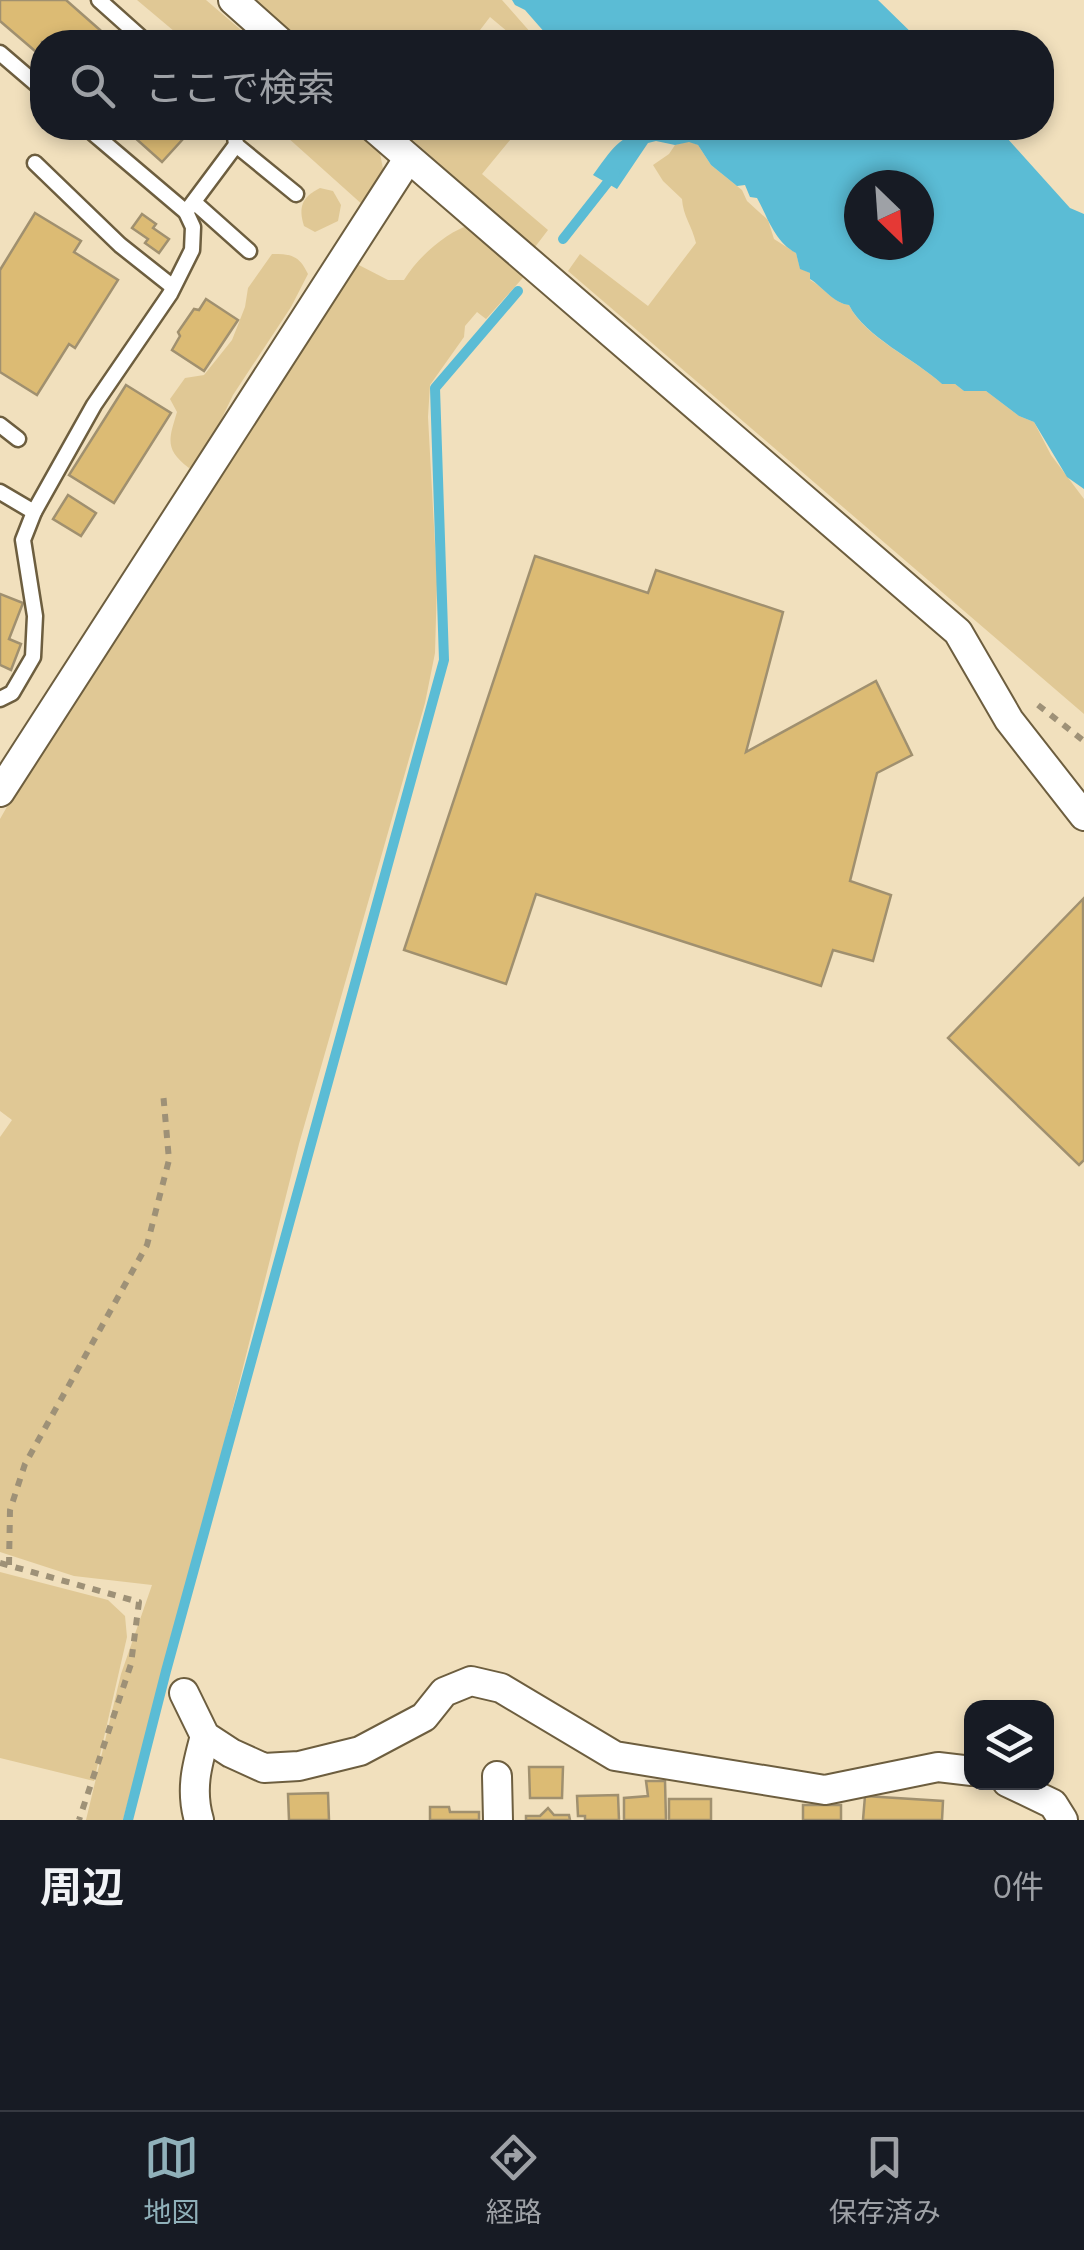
<!DOCTYPE html>
<html lang="ja">
<meta charset="utf-8">
<style>
:root{--surface:#171b24;--page:#20242c;--text:#f1f3f6;--muted:#9ea1a6;--line:#363941;--accent:#90b1ba}
body{margin:0;font-family:"Nunito Sans","Noto Sans JP",sans-serif;background:var(--page);color:var(--text)}
.controls{position:absolute;right:30px;bottom:30px;display:grid;overflow:hidden;border-radius:20px;box-shadow:0 5px 15px #0003}
.controls button{width:90px;height:90px;display:grid;place-items:center;padding:0;border:0;border-bottom:2px solid var(--line);background:var(--surface);color:var(--text);font:50px sans-serif}
.compass{position:absolute;left:844px;top:170px;width:90px;height:90px;border-radius:50%;background:var(--surface);box-shadow:0 5px 15px #0003;rotate:155deg}
.list{margin:0;padding:0;list-style:none}
h2{display:flex;justify-content:space-between;align-items:center;height:130px;margin:0;padding:0 40px;font-size:42px}
h2 small{font-size:32px;font-weight:400;color:var(--muted)}
.icon{flex:none;width:55px;height:55px;fill:none;stroke:currentColor;stroke-width:2;stroke-linecap:round;stroke-linejoin:round}
.map{position:relative;flex:none;width:1084px;height:1820px;overflow:hidden}
.search{position:absolute;background:var(--surface);box-shadow:0 5px 15px #0003;left:30px;right:30px;top:30px;height:110px;display:flex;align-items:center;gap:25px;box-sizing:border-box;padding:0 35px;border-radius:40px;color:var(--muted);font-size:38px}
.sheet{height:290px;background:var(--surface)}
nav{display:flex;justify-content:space-around;align-items:center;box-sizing:border-box;height:140px;border-top:2px solid var(--line);background:var(--surface);font-size:28px;color:var(--muted)}
nav a{display:grid;justify-items:center;gap:5px}
nav .on{color:var(--accent)}
.map>svg:first-child{display:block}
.green{fill:#e0c895}
.water{fill:#5bbcd5;fill-rule:evenodd}
.lines{fill:none;stroke-linecap:round;stroke-linejoin:round}
.stream{stroke:#5bbcd5;stroke-width:10}
.building{fill:#dcbb74;stroke:#a0906f;stroke-width:2.5}
.lane-casing{stroke:#6d5e3f;stroke-width:19}
.street-casing{stroke:#6d5e3f;stroke-width:32}
.path{stroke:#9e9177;stroke-width:6;stroke-dasharray:8 8;stroke-linecap:butt}
.lane{stroke:#fff;stroke-width:14}
.street{stroke:#fff;stroke-width:28}
</style>
<div class="map">
<svg width="1084" height="1820" viewBox="0 0 1084 1820">
<rect width="100%" height="100%" fill="#f1e0bd"/>
<g class="green">
<path d="M137,0H206L255,42H187Z"/>
<path d="M254,0H502L539,42H520L490,17L477,34L487,42H303Z"/>
<path d="M277,128H352L380,153L384,174L364,206Z"/>
<path d="M399,128H520L482,174L548,230L535,247Z"/>
<path d="M689,141L698,145L711,165L742,190L747,201L768,220L774,239L796,253L800,268L810,273V280C824,287 833,303 849,305C864,337 915,359 942,384H955L964,391H986L1019,416L1034,422L1051,455L1084,499V714L568,271L580,254L648,306L696,243C692,226 683,216 682,199L663,181L653,165L669,154L675,145Z"/>
<path d="M320,188L333,191L341,205L338,221L315,232L304,226C298,207 302,197 320,188Z"/>
<path d="M472,224L528,272L486,319L477,312L465,326L464,337L430,385L428,417L437,582L435,653L425,703L299,1144L218,1467L123,1820H86L121,1674L152,1585L74,1576L0,1552V1137L12,1120L0,1111V819L72,693L353,262L388,280H404C418,257 446,232 472,224Z"/>
<path d="M272,254C291,254 299,255 308,274L291,307L233,395L200,464L189,468C164,449 169,439 177,412L170,399L185,378L204,375L232,340L245,307L248,288Z"/>
<path d="M0,1572L108,1600L125,1616L127,1637L94,1781L0,1758Z"/>
</g>
<g class="water">
<path d="M512,0H878L921,42H553L525,10L515,5Z"/>
<path d="M658,128H998L1070,208L1084,214V489L1067,477L1034,422L1019,416L986,391H964L955,384H942C915,359 865,337 849,305C833,303 823,287 810,279V273L800,269L796,253C775,242 768,218 757,198L750,197L745,185L737,186L711,165L698,145L689,142L675,145L656,141L648,143L617,189L593,175C612,150 621,129 657,133ZM859,185H919V245H859Z"/>
</g>
<g class="lines">
<g class="stream">
<path d="M563,239L615,173"/>
<path d="M128,1820L166,1671L444,660L435,388L518,291"/>
</g>
</g>
<g class="building">
<path d="M0,0H66L100,30L90,42H42V57L0,21Z"/>
<path d="M124,128H193L162,162Z"/>
<path d="M35,213L81,241L74,252L118,280L75,348L69,344L37,395L0,372V270Z"/>
<path d="M142,214L156,224L153,228L169,239L159,253L145,243L148,239L132,228Z"/>
<path d="M206,299L238,320L204,371L172,350L180,336L178,332L194,309L199,310Z"/>
<path d="M126,385L171,413L114,503L69,475Z"/>
<path d="M68,495L96,513L81,536L53,519Z"/>
<path d="M535,556L648,593L656,570L783,612L746,752L876,681L912,755L877,773L850,881L891,895L873,961L833,950L821,986L536,894L506,984L404,950Z"/>
<path d="M0,594L23,603L9,639L21,644L11,670L0,665Z"/>
<path d="M1083,899L1084,1160L1079,1165L948,1038Z"/>
<path d="M529,1767H563L562,1798H530Z"/>
<path d="M646,1781H665L666,1820H624V1798L648,1796Z"/>
<path d="M328,1793L329,1820H289L288,1794Z"/>
<path d="M618,1795L619,1820H585V1816H578L577,1796Z"/>
<path d="M865,1796L943,1801L942,1820H863Z"/>
<rect x="669" y="1799" width="42" height="21"/>
<rect x="803" y="1805" width="38" height="15"/>
<path d="M430,1807H449L450,1812H479V1820H430Z"/>
<path d="M548,1808L554,1815H569L570,1820H526V1816H540Z"/>
</g>
<g class="lines">
<defs>
<g id="lane">
<path d="M99,0L146,42"/>
<path d="M0,53L42,89"/>
<path d="M236,145L296,194"/>
<path d="M35,163L120,245L173,287"/>
<path d="M194,202L249,251"/>
<path d="M186,212L236,145L234,128"/>
<path d="M0,425L18,439"/>
<path d="M0,492L34,512"/>
<path d="M0,699L12,693L33,657L35,616L23,540L34,512L94,405L170,294L192,250L193,227L186,212L87,128"/>
</g>
<g id="street">
<path d="M233,0L280,42"/>
<path d="M374,128L958,632L1009,720L1084,816"/>
<path d="M0,792L408,159"/>
<path d="M184,1693L205,1736L231,1753L264,1768L299,1766L360,1751L424,1717L444,1692L471,1681L501,1688L615,1756L825,1790L938,1767L972,1771"/>
<path d="M497,1776L498,1820"/>
<path d="M1007,1782L1053,1804L1063,1820"/>
<path d="M199,1820C190,1790 197,1765 205,1736"/>
</g>
</defs>
<use href="#lane" class="lane-casing"/>
<use href="#street" class="street-casing"/>
<g class="path">
<path d="M1038,705L1084,741"/>
<path d="M0,1563L139,1602L131,1664L79,1820"/>
<path d="M9,1565L10,1510L25,1464L147,1245L169,1160L163,1092"/>
</g>
<use href="#lane" class="lane"/>
<use href="#street" class="street"/>
</g>
</svg>
<div class="controls">
<button><svg class="icon" aria-label="layers" viewBox="0 0 24 24"><path d="M12 4l9 5-9 5-9-5zM3 14l9 5 9-5"/></svg></button>
</div>
<svg class="compass" viewBox="-18 -18 36 36"><path d="M0-13l5 13h-10z" fill="#e53935"/><path d="M0 13l5-13h-10z" fill="#9ea1a6"/></svg>
<div class="search"><svg class="icon" aria-label="search" viewBox="0 0 24 24"><circle cx="10" cy="10" r="6"/><path d="M15 15l6 6"/></svg>ここで検索</div>
</div>
<section class="sheet">
<h2>周辺<small>0件</small></h2>
<ul class="list">
</ul>
</section>
<nav>
<a class="on"><svg class="icon" aria-label="map" viewBox="0 0 24 24"><path d="M3 6l6-2 6 2 6-2v14l-6 2-6-2-6 2zM9 4v14M15 6v14"/></svg>地図</a>
<a><svg class="icon" aria-label="directions" viewBox="0 0 24 24"><path d="M12 3l9 9-9 9-9-9zM9 14v-3h6M13 9l2 2-2 2"/></svg>経路</a>
<a><svg class="icon" aria-label="saved" viewBox="0 0 24 24"><path d="M7 4h10v16l-5-4-5 4z"/></svg>保存済み</a>
</nav>
